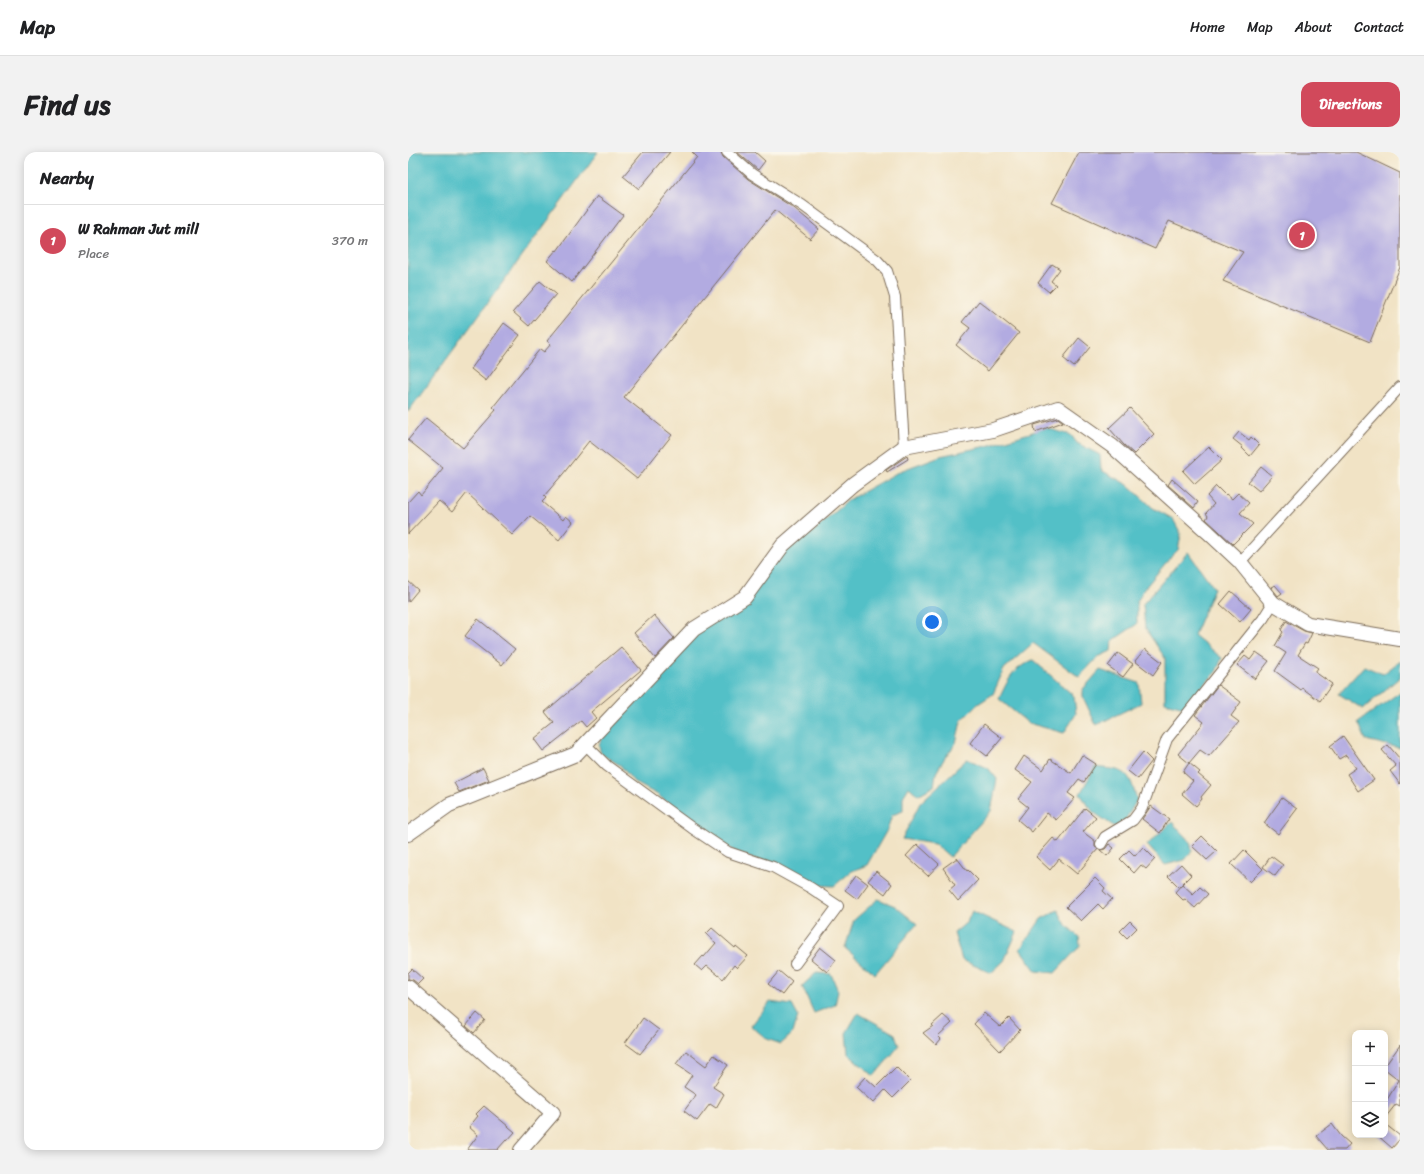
<!DOCTYPE html>
<meta charset="utf-8">
<style>
:root{--surface:#fff;--page:#f2f2f2;--text:#202124;--muted:#757577;--line:#e0e0e0;--accent:#d1495b}
body{margin:0;font-family:Sriracha,sans-serif;background:var(--page);color:var(--text)}
.controls{position:absolute;right:12px;bottom:12px;display:grid;overflow:hidden;border-radius:8px;box-shadow:0 2px 10px #0003}
.controls button{width:36px;height:36px;display:grid;place-items:center;padding:0;border:0;border-bottom:1px solid var(--line);background:var(--surface);color:var(--text);font:20px sans-serif}
.you{position:absolute;left:524px;top:470px;width:14px;height:14px;margin:-10px;border:3px solid #fff;border-radius:50%;background:#1a73e8;box-shadow:0 0 0 6px #1a73e833}
.badge{display:grid;place-items:center;width:26px;height:26px;border-radius:50%;background:var(--accent);color:#fff;font-size:13px;font-weight:700}
.pin{position:absolute;translate:-50% -50%;border:2px solid #fff;box-shadow:0 1px 4px #0006}
.list{margin:0;padding:0;list-style:none}
h2{display:flex;justify-content:space-between;align-items:center;height:52px;margin:0;padding:0 16px;font-size:17px}
h2 small{font-size:13px;font-weight:400;color:var(--muted)}
.list li{display:grid;grid-template-columns:26px 1fr auto;gap:12px;align-items:center;box-sizing:border-box;height:72px;padding:0 16px;border-top:1px solid var(--line)}
.list b{display:block;font-size:15px;white-space:nowrap}
.list p{margin:0;font-size:13px;white-space:nowrap;color:var(--muted)}
.list em{font-size:13px;font-style:normal;color:var(--muted)}
.icon{flex:none;width:22px;height:22px;fill:none;stroke:currentColor;stroke-width:2;stroke-linecap:round;stroke-linejoin:round}
.map{position:relative;flex:none;width:992px;height:998px;overflow:hidden;border-radius:12px}
header{display:flex;align-items:center;gap:24px;box-sizing:border-box;height:56px;padding:0 20px;background:var(--surface);border-bottom:1px solid var(--line)}
header strong{font-size:19px}
nav{display:flex;gap:22px;margin-inline-start:auto;font-size:14px}
.intro{display:flex;align-items:center;justify-content:space-between;box-sizing:border-box;height:96px;padding:0 24px}
h1{margin:0;font-size:28px}
.button{padding:10px 18px;border-radius:12px;background:var(--accent);color:#fff;font-size:14px;font-weight:700}
main{display:flex;gap:24px;padding:0 24px}
aside{flex:1;background:var(--surface);border-radius:12px;box-shadow:0 2px 10px #0003}
.map>svg:first-child{display:block}
.water{fill:#52c0c7;stroke:#467572}
.building{fill:#b2abe1}
.lines{fill:none;stroke-linecap:round;stroke-linejoin:round}
.street-casing{stroke:#7b6b58;stroke-width:12}
.secondary-casing{stroke:#7b6b58;stroke-width:16}
.street{stroke:#fff;stroke-width:10}
.secondary{stroke:#fff;stroke-width:14}
</style>
<header>
<strong>Map</strong>
<nav><a>Home</a><a>Map</a><a>About</a><a>Contact</a></nav>
</header>
<div class="intro"><h1>Find us</h1><a class="button">Directions</a></div>
<main>
<aside>
<h2>Nearby<small></small></h2>
<ul class="list">
<li><span class="badge">1</span><div><b>W Rahman Jut mill</b><p>Place</p></div><em>370 m</em></li>
</ul>
</aside>
<div class="map">
<svg width="992" height="998" viewBox="0 0 992 998">
<rect width="100%" height="100%" fill="#fbf7ec"/>
<filter id="ink" filterUnits="userSpaceOnUse"><feTurbulence type="fractalNoise" baseFrequency=".025" numOctaves="2"/><feDisplacementMap in="SourceGraphic" scale="8" xChannelSelector="R" yChannelSelector="G"/><feConvolveMatrix kernelMatrix="1 2 1 2 8 2 1 2 1" color-interpolation-filters="sRGB"/></filter>
<filter id="wash" filterUnits="userSpaceOnUse"><feTurbulence type="fractalNoise" baseFrequency=".012" numOctaves="4" result="noise"/><feDisplacementMap in="SourceGraphic" scale="16" xChannelSelector="R" yChannelSelector="G"/><feGaussianBlur stdDeviation="0.9" result="paint"/><feColorMatrix in="noise" values="0 0 0 0 0 0 0 0 0 0 0 0 0 0 0 0 0 1.4 0 .05"/><feComposite in="paint" operator="in"/></filter>
<g filter="url(#wash)">
<rect width="100%" height="100%" fill="#f1e3c5"/>
<g class="water">
<path d="M0,0H190L0,260Z"/>
<path d="M638,276L663,283L669,291L692,303L693,318L720,333L745,356L765,367L773,382L770,398L761,407L736,437L729,450V472L704,489L703,499L690,505L671,525L625,491L596,517L585,542L570,552L553,569L548,591L536,607L528,621L526,634L510,643L501,635L495,645V659L484,663L479,678L459,713L444,719L426,734L404,733L326,699L291,676L250,643L226,630L212,613L193,602L191,594L194,584L208,568L240,540L286,477L340,444L373,392L403,381L442,347L492,319L532,304L579,294Z"/>
<path d="M780,400L806,436L786,483L814,506L808,520L776,555L757,550V506L737,476L735,452Z"/>
<path d="M625,508L666,544L668,562L656,581L620,571L591,547C600,528 604,517 625,508Z"/>
<path d="M992,509V525L955,557L931,542L956,514L975,522Z"/>
<path d="M692,518L731,531L733,551L688,573L675,545V537Z"/>
<path d="M992,540V596L958,588L950,570Z"/>
<path d="M559,607L580,616L589,627L583,659L542,705L527,692L494,687L512,651Z"/>
<path d="M687,615C718,619 720,616 729,648L716,670L707,675L685,660L672,642Z"/>
<path d="M764,670L782,690L784,699L777,708L757,713L739,693Z"/>
<path d="M470,747L487,754L509,772L467,822L437,796L446,768Z"/>
<path d="M650,758L658,773L671,785L672,794L647,821L628,819L612,797L633,767Z"/>
<path d="M564,759L609,780L596,809L583,821L554,808L546,781L559,770Z"/>
<path d="M408,821L423,822L430,839L427,853L406,861L394,834Z"/>
<path d="M362,850L384,853L390,864L385,881L373,892L359,887L343,874Z"/>
<path d="M450,861L487,882L491,894L466,924L440,902L438,881Z"/>
</g>
<g id="blocks">
<g class="building">
<path d="M235,0H262L231,37L215,24Z"/>
<path d="M284,0H313L315,5L340,27L386,56L411,77L402,87L367,58L216,245L264,283L229,327L181,289L155,322L136,344L138,346L134,350L155,368L158,364L165,370L151,388L122,364L104,383L59,341L44,360L31,349L0,382V350L10,339L13,343L35,316L0,288L18,266L55,296L88,258L85,255L132,197L136,200L143,192L139,189L289,5Z"/>
<path d="M329,0H347L357,9L350,18Z"/>
<path d="M671,0H948L992,21V115L962,190L815,129L835,100L761,69L747,97L644,51Z"/>
<path d="M189,44L215,63L164,130L139,109L148,98L149,99Z"/>
<path d="M644,112L652,117L643,129L648,133L641,140L630,131Z"/>
<path d="M132,129L148,142L121,174L105,160Z"/>
<path d="M571,149L611,181L580,219L548,193L562,176L554,170Z"/>
<path d="M96,171L112,183L78,229L63,217Z"/>
<path d="M671,186L682,195L666,215L655,206Z"/>
<path d="M722,256L746,282L726,302L716,293L701,276Z"/>
<path d="M650,266L655,270L627,280L626,273Z"/>
<path d="M831,280L841,288L843,285L851,293L842,304L834,296L835,295L825,287Z"/>
<path d="M801,295L814,308L787,332L775,319Z"/>
<path d="M499,304L500,307L479,320L478,318Z"/>
<path d="M853,315L864,324L851,339L840,330Z"/>
<path d="M764,327L790,350L786,356L760,333Z"/>
<path d="M808,334L817,343L818,342L824,347L830,341L841,351L832,361L845,372L825,392L798,367L800,364L798,361L806,352L799,344Z"/>
<path d="M0,429L10,438L0,450Z"/>
<path d="M867,433L874,441L870,444L863,435Z"/>
<path d="M823,439L843,457L832,470L812,452Z"/>
<path d="M246,463L266,486L247,506L226,481Z"/>
<path d="M70,467L107,497L94,513L57,484Z"/>
<path d="M878,469L896,479L904,481L899,492L897,491L890,503L910,516L907,520L924,532L912,549L894,536L893,538L867,519L878,501L867,494L875,480L873,478Z"/>
<path d="M213,495L233,518L183,560L188,566L178,575L173,569L135,599L126,587L146,571L137,560Z"/>
<path d="M737,497L754,510L745,523L727,509Z"/>
<path d="M848,500L861,509L847,527L829,513L837,504L842,508Z"/>
<path d="M710,501L725,512L715,525L700,514Z"/>
<path d="M810,533L833,550L823,564L831,570L801,604L792,598L781,611L792,620L790,622L803,633L793,645L794,647L788,654L774,642L785,629L775,620L781,611L770,602L796,570L787,563Z"/>
<path d="M576,572L594,586L579,604L562,591Z"/>
<path d="M935,584L966,628L950,639L939,622L948,616L938,603L931,607L922,594Z"/>
<path d="M980,593L992,607V632L982,619L988,614L974,598Z"/>
<path d="M735,600L744,609L730,627L720,619Z"/>
<path d="M674,603L688,612L676,630L671,627L660,641L667,646L648,668L639,661L624,680L610,668L620,655L610,647L624,630L607,618L616,604L635,618L642,607L663,621Z"/>
<path d="M75,616L81,628L51,640L46,631Z"/>
<path d="M874,646L889,657L870,682L856,671Z"/>
<path d="M743,654L761,667L752,681L734,667Z"/>
<path d="M677,656L688,665L675,680L687,689V695L690,697L669,722L651,707L642,718L628,705L645,686L650,690Z"/>
<path d="M794,684L809,699L799,708L784,694Z"/>
<path d="M509,692L531,712L520,724L498,704Z"/>
<path d="M701,692L706,696L699,704L692,698L697,697Z"/>
<path d="M735,695L747,707L738,717L733,713L726,721L712,707L721,698L727,704Z"/>
<path d="M836,698L855,717L842,730L823,712Z"/>
<path d="M863,704L875,713L867,724L855,715Z"/>
<path d="M549,706L559,719L560,718L570,728L550,749L541,738L547,733L535,716Z"/>
<path d="M773,712L783,723L771,735L760,724Z"/>
<path d="M468,719L484,732L477,742L460,729Z"/>
<path d="M448,723L460,732L449,747L437,738Z"/>
<path d="M687,726L697,736L695,739L704,747L695,757L690,752L673,769L658,755Z"/>
<path d="M774,732L785,742L792,735L800,742L787,756L777,747L775,748L767,740Z"/>
<path d="M722,769L729,776L719,786L712,779Z"/>
<path d="M304,776L327,796L328,794L340,804L329,816L326,813L315,827L299,814L294,819L287,813L295,804L296,805L308,791L298,782Z"/>
<path d="M412,795L428,808L419,820L403,807Z"/>
<path d="M4,817L15,827L10,832L5,828L0,827V821Z"/>
<path d="M371,819L384,830L374,843L360,832Z"/>
<path d="M69,861L77,868L66,881L58,874Z"/>
<path d="M576,861L592,875L601,866L612,878L592,899L566,872Z"/>
<path d="M535,863L544,871L530,884L533,887L528,893L515,881L525,874L524,873Z"/>
<path d="M235,866L251,878L232,902L217,891Z"/>
<path d="M992,893V954L988,952L977,966V951L991,928L977,917V914Z"/>
<path d="M278,899L298,914L306,903L320,913L305,935L316,942L308,956L302,952L289,969L276,959L288,943L276,935L284,923L268,912Z"/>
<path d="M488,915L502,929L485,946L477,938L465,951L448,935L457,925L468,935Z"/>
<path d="M76,954L107,980L99,989L98,988L89,998H59L70,983L61,975L70,964L68,962Z"/>
<path d="M924,972L933,984L942,992L937,998H920L908,984Z"/>
<path d="M977,972L992,984V987L984,996L969,983H977Z"/>
</g>
</g>
</g>
<g filter="url(#ink)">
<use href="#blocks" fill-opacity="0" stroke="#7b6b58" stroke-width="1"/>
<g class="lines">
<defs>
<g id="street">
<path d="M319,0L344,22L394,53L469,108L479,119L487,145L496,295"/>
<path d="M832,410L992,235"/>
<path d="M178,593L199,614L284,676L320,700L365,715L403,736L430,754L387,812"/>
<path d="M693,692L697,685L725,668L734,656L759,587L855,467L865,451"/>
</g>
<g id="secondary">
<path d="M0,682L41,653L168,602L286,477L337,445L375,393L445,332L496,295L585,278L650,256L704,294L800,380L832,410L865,451L900,472L992,487"/>
<path d="M0,835L145,961L113,998"/>
</g>
</defs>
<use href="#street" class="street-casing"/>
<use href="#secondary" class="secondary-casing"/>
<use href="#street" class="street"/>
<use href="#secondary" class="secondary"/>
</g>
</g>
</svg>
<div class="controls">
<button>+</button>
<button>−</button>
<button><svg class="icon" aria-label="layers" viewBox="0 0 24 24"><path d="M12 4l9 5-9 5-9-5zM3 14l9 5 9-5"/></svg></button>
</div>
<div class="you"></div>
<div class="pin badge" style="left:894px;top:83px">1</div>
</div>
</main>
